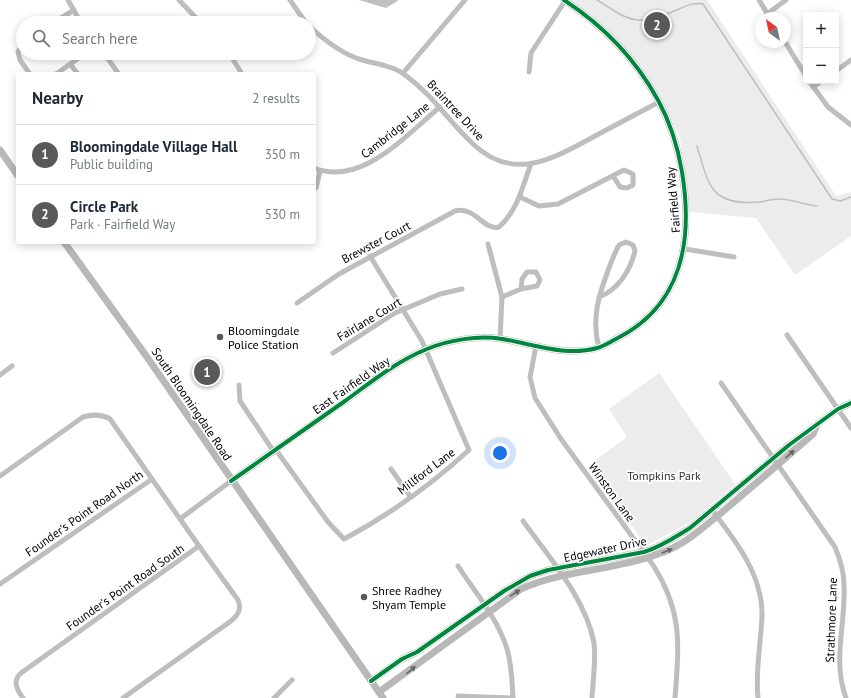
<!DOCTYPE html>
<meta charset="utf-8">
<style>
:root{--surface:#fff;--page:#f2f2f3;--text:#1f2937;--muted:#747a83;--line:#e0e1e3;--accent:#595959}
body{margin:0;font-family:"PT Sans",sans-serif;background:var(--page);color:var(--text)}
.controls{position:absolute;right:12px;top:12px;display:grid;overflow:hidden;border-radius:4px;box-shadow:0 2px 10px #0003}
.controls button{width:36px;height:36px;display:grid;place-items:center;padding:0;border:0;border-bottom:1px solid var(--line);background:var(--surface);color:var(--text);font:20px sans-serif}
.compass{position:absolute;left:755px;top:12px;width:36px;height:36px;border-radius:50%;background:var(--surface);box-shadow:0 2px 10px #0003;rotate:327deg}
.you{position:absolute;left:500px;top:453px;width:14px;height:14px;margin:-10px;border:3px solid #fff;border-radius:50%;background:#1a73e8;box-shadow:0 0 0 6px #1a73e833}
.badge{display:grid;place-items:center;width:26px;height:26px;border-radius:50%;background:var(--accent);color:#fff;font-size:13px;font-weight:700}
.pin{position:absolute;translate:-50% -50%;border:2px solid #fff;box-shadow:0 1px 4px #0006}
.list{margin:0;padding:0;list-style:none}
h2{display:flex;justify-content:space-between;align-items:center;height:52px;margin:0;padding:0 16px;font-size:17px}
h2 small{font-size:13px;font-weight:400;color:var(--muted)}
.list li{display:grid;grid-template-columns:26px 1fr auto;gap:12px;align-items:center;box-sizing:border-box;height:60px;padding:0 16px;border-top:1px solid var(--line)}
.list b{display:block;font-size:15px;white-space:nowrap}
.list p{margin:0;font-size:13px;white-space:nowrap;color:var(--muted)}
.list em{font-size:13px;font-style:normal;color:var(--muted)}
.icon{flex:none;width:22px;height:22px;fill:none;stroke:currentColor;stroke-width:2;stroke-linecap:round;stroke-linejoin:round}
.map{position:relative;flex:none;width:851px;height:698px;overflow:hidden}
.search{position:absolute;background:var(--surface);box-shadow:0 2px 10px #0003;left:16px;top:16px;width:300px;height:44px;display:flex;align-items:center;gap:10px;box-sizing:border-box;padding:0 14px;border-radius:22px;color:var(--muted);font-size:15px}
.panel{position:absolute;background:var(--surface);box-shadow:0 2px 10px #0003;left:16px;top:72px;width:300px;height:172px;border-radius:4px}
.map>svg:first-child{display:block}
.green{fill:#ececec}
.water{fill:#bfbfbf}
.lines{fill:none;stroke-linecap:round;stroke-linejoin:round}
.stream{stroke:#bfbfbf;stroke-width:1.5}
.street{stroke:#bebebe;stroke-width:5}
.secondary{stroke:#b8b8b8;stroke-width:7}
.cycleway-casing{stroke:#fff;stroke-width:6}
.cycleway{stroke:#00873e;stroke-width:4}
.oneway{fill:#656565}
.poi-dot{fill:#595959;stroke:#fff;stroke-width:1.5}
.labels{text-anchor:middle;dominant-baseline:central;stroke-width:3.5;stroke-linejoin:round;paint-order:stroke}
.street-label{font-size:12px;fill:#000;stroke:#fff}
.poi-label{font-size:12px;fill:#000;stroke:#fff;text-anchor:start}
.park-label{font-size:12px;fill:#333;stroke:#fff}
</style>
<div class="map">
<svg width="851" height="698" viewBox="0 0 851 698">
<rect width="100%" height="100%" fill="#fff"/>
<g class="green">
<path d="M567,0H707L836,196L851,192V236L795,275L756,218L689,212L680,137L651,81L618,40Z"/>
<path d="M659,373L735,484L692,521L646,546L589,465L627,437L609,409Z"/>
</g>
<path class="water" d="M359,0H399L386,8Z"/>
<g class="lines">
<g class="stream">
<path d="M597,0C633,23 636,26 677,10C686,6 693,2 703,4L832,199L840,201L851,197"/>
<path d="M697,146C709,187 711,206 760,202C766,201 772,199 778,199C790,198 804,205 817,206"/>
</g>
<g class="street">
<path d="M68,0L81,23"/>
<path d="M179,0L201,23"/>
<path d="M290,0L306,23"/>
<path d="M759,0L770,18"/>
<path d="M767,14L786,0"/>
<path d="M53,23L74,10"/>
<path d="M309,26C324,40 342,54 362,60C376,64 394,66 405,75C434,96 448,121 473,144C514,183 554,158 595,136C616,125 638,113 659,102"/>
<path d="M785,42L806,76"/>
<path d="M23,43L18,52L20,60L30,74"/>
<path d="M104,53L118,73"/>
<path d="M229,53L242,74"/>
<path d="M70,64L78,74"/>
<path d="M836,71L851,60"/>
<path d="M529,72L531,53L565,1"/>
<path d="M403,73L465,0"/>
<path d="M56,74L86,53"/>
<path d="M809,81L828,107L851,125"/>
<path d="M813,87L822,81"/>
<path d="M314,168C362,187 407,134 440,107"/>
<path d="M316,188L320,171"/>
<path d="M520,197L539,206L558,204L624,170L633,174V185L627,188L620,187L613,176"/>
<path d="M488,244L502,297L500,339"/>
<path d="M685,249L734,257"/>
<path d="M502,297L521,289L537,286L540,280L536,272H527L522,279L521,289"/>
<path d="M599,297C618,290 630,271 635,251L633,245L626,242L619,245C615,252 612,260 609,268C599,294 591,319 599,348"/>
<path d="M297,303L339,274L455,211C475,206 484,231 499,227C518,210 522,187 531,164"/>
<path d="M787,335L851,428"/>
<path d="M536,346L530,377L535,398L561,439L653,565C683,612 679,645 675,698"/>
<path d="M333,353L395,313L440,294L462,289"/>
<path d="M0,375L12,366"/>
<path d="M721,383L835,547C840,559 844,572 844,585C846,624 832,660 846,698"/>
<path d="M239,385L240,401L274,452"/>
<path d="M276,450L328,522L344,539C389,515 432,484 469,450L422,341L370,256"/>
<path d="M391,469L410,496"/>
<path d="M0,476L83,417C93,414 101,414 110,419L152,479L0,584"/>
<path d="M152,479L199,546"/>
<path d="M712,510C735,540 763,575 762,616C761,643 755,671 758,698"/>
<path d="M180,519L231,481"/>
<path d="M523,521C549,557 586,599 594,643C596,661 593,680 592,698"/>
<path d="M458,566C475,592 498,619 507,649C512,665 512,681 513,698"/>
<path d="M458,696L513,698"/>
<path d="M23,698C17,690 12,681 21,673L199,546L238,600C242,609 238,615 231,621L123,698"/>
<path d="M274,698L292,680"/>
</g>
<g class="secondary">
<path d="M0,150L18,176"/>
<path d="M64,242L147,357L383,698"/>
<path d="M231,481C269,454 307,428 345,401C371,382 397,361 427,349C449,340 478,335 502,339C533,344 565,357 597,348C604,346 610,342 616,339C683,306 693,239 682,172C678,148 670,122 658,100C635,58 604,26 564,0"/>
<path d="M371,681L402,659L417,652L504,591L530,576L548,570L644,552C661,547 675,537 690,528L789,445L838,409L851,403"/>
<path d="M379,692L521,589C565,569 613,571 658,554C684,546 701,529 721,513C752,487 782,461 813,434L816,427"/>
</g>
<defs>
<g id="cycleway">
<path d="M231,481C269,454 307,428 345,401C371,382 397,361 427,349C449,340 478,335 502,339C533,344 565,357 597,348C604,346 610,342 616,339C683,306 693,239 682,172C678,148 670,122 658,100C635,58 604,26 564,0"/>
<path d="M371,681L402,659L417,652L504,591L530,576L548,570L644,552C661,547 675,537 690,528L789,445L838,409L851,403"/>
</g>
</defs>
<use href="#cycleway" class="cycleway-casing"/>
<use href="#cycleway" class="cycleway"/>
</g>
<defs><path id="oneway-solid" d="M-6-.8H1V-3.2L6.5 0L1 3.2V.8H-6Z"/></defs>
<g class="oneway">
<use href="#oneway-solid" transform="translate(790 454) rotate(-42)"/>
<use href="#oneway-solid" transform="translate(667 551) rotate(-23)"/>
<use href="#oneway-solid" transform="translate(515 593) rotate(-32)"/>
<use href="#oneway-solid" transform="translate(411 670) rotate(-40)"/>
</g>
<g class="poi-dot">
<circle cx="220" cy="337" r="4"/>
<circle cx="364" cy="597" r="4"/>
</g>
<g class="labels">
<g class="street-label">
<text transform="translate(456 110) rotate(47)">Braintree Drive</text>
<text transform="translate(395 130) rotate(-38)">Cambridge Lane</text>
<text transform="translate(673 200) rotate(-95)">Fairfield Way</text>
<text transform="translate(376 242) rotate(-28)">Brewster Court</text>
<text transform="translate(369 319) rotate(-31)">Fairlane Court</text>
<text transform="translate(351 385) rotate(-35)">East Fairfield Way</text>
<text transform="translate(192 404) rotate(56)">South Bloomingdale Road</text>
<text transform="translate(426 471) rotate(-37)">Millford Lane</text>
<text transform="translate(612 492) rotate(54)">Winston Lane</text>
<text transform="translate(84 513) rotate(-35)">Founder's Point Road North</text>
<text transform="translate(605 549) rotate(-12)">Edgewater Drive</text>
<text transform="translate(125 587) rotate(-35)">Founder's Point Road South</text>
<text transform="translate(831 620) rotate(-88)">Strathmore Lane</text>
</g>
<g class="poi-label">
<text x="228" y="330">Bloomingdale<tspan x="228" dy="14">Police Station</tspan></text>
<text x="372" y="590">Shree Radhey<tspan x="372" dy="14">Shyam Temple</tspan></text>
</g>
<g class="park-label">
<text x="664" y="475">Tompkins Park</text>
</g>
</g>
</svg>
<div class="controls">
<button>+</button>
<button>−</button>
</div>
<svg class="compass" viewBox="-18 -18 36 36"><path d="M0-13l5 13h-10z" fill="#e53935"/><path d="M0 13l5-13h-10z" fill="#747a83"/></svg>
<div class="you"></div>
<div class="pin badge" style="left:207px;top:372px">1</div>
<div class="pin badge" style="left:657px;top:25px">2</div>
<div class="search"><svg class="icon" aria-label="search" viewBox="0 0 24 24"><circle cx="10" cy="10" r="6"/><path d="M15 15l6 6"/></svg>Search here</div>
<section class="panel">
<h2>Nearby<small>2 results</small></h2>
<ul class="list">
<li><span class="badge">1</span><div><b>Bloomingdale Village Hall</b><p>Public building</p></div><em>350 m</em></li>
<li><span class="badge">2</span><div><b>Circle Park</b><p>Park · Fairfield Way</p></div><em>530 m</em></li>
</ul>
</section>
</div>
